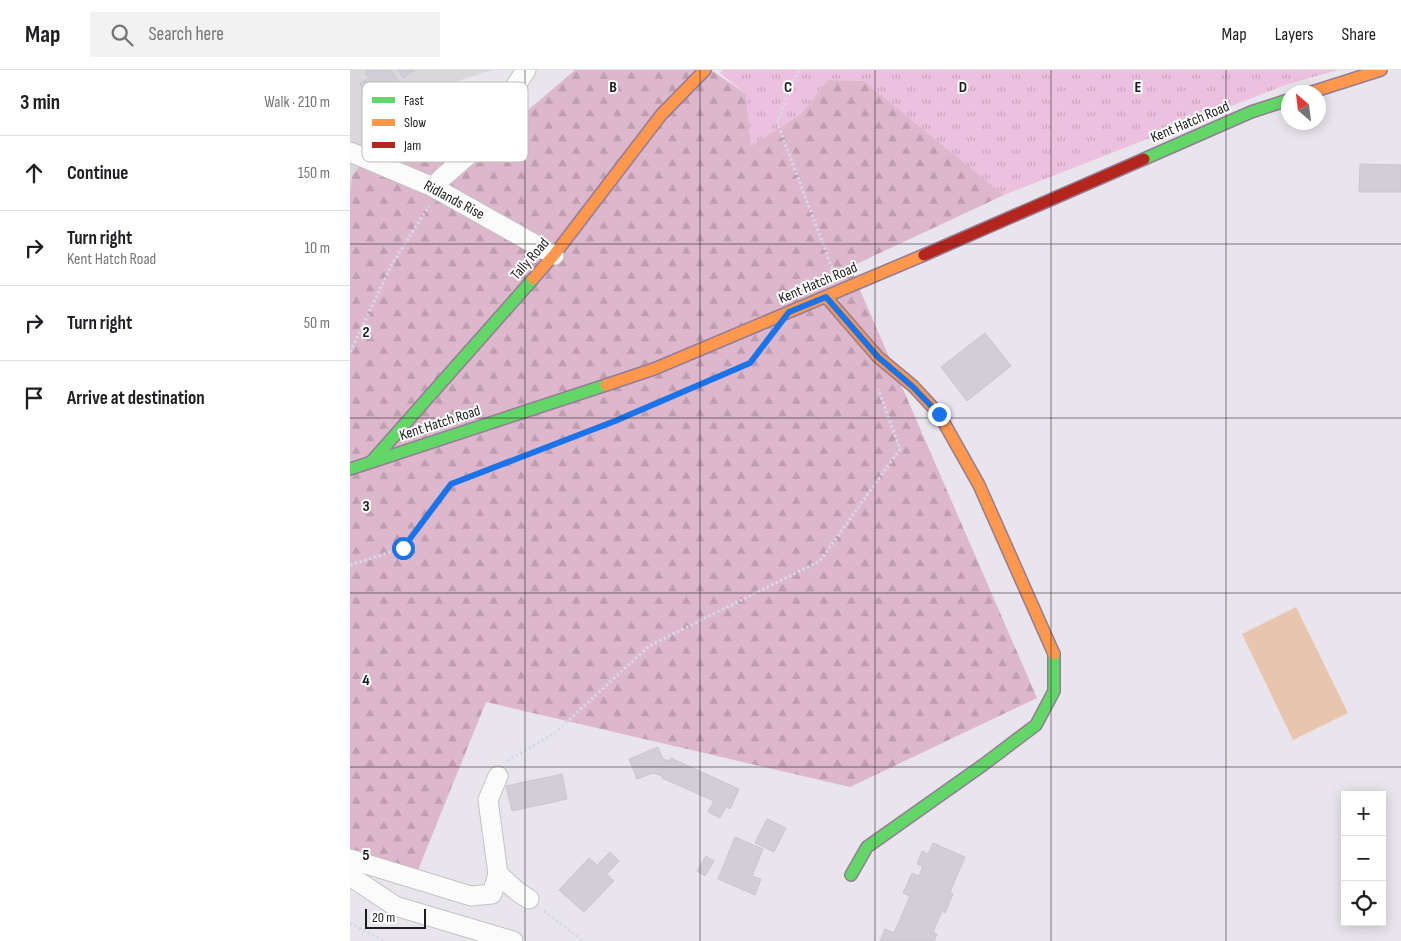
<!DOCTYPE html>
<meta charset="utf-8">
<style>
:root{--surface:#fff;--page:#f2f2f2;--text:#202124;--muted:#757577;--line:#e0e0e0}
body{margin:0;font-family:"Sofia Sans Condensed",sans-serif;background:var(--page);color:var(--text)}
.controls{position:absolute;right:15px;bottom:15px;display:grid;overflow:hidden;border-radius:0px;box-shadow:0 2px 12px #0003}
.controls button{width:45px;height:45px;display:grid;place-items:center;padding:0;border:0;border-bottom:1px solid var(--line);background:var(--surface);color:var(--text);font:25px sans-serif}
.compass{position:absolute;left:931px;top:15px;width:45px;height:45px;border-radius:50%;background:var(--surface);box-shadow:0 2px 12px #0003;rotate:332deg}
.scale{position:absolute;left:15px;bottom:12px;width:61px;box-sizing:border-box;padding-left:5px;border:2px solid #1d1d1d;border-top:0;font-size:14px;line-height:18px;white-space:nowrap;color:#1d1d1d;-webkit-text-stroke:4px #fff;paint-order:stroke}
.stop{position:absolute;width:15px;height:15px;margin:-11px;border:4px solid #1a73e8;border-radius:50%;background:#fff}
.stop.end{background:#1a73e8;border-color:#fff;box-shadow:0 1px 5px #0008}
.list{margin:0;padding:0;list-style:none}
h2{display:flex;justify-content:space-between;align-items:center;height:65px;margin:0;padding:0 20px;font-size:21px}
h2 small{font-size:16px;font-weight:400;color:var(--muted)}
.list li{display:grid;grid-template-columns:32px 1fr auto;gap:15px;align-items:center;box-sizing:border-box;height:75px;padding:0 20px;border-top:1px solid var(--line)}
.list b{display:block;font-size:19px;white-space:nowrap}
.list p{margin:0;font-size:16px;white-space:nowrap;color:var(--muted)}
.list em{font-size:16px;font-style:normal;color:var(--muted)}
.icon{flex:none;width:28px;height:28px;fill:none;stroke:currentColor;stroke-width:2;stroke-linecap:round;stroke-linejoin:round}
.map{position:relative;flex:none;width:1051px;height:871px;overflow:hidden}
header{display:flex;align-items:center;gap:30px;box-sizing:border-box;height:70px;padding:0 25px;background:var(--surface);border-bottom:1px solid var(--line)}
header strong{font-size:24px}
nav{display:flex;gap:28px;margin-inline-start:auto;font-size:18px}
.search{width:350px;height:45px;background:var(--page);display:flex;align-items:center;gap:12px;box-sizing:border-box;padding:0 18px;border-radius:0px;color:var(--muted);font-size:19px}
main{display:flex}
aside{flex:1;background:var(--surface)}
.map>svg:first-child{display:block}
.residential{fill:#d9d7db}
.grass{fill:url(#grass-tufts)}
.forest{fill:url(#forest-firs)}
.pitch{fill:#e8c5ac}
.building{fill:#d1ced5;stroke:#cac6cf}
.lines{fill:none;stroke-linecap:round;stroke-linejoin:round}
.street-casing{stroke:#c3c1c4;stroke-width:21}
.fast-casing{stroke:#947c97;stroke-width:14}
.slow-casing{stroke:#947c97;stroke-width:14}
.jam-casing{stroke:#947c97;stroke-width:14}
.path{stroke:#d8d8eb;stroke-width:3;stroke-dasharray:2.5 2.5;stroke-linecap:butt}
.street{stroke:#fcfbfc;stroke-width:19}
.fast{stroke:#63d668;stroke-width:11}
.slow{stroke:#ff974d;stroke-width:11}
.jam{stroke:#b3261e;stroke-width:11}
.route{stroke:#1a73e8;stroke-width:6}
.grid{fill:none;stroke:#1d1d1d;stroke-width:1;stroke-opacity:0.55}
.labels{text-anchor:middle;dominant-baseline:central;stroke-width:4;stroke-linejoin:round;paint-order:stroke}
.street-label{font-size:15px;fill:#1d1d1d;stroke:#fff}
.key{fill:#fff;stroke:#bbb;stroke-width:1}
.key-label{font-size:14px;fill:#1d1d1d}
.grid-label{font-size:16px;text-anchor:middle;font-weight:bold;fill:#1d1d1d;stroke:#fff;stroke-width:4;stroke-linejoin:round;paint-order:stroke}
</style>
<header>
<strong>Map</strong>
<div class="search"><svg class="icon" aria-label="search" viewBox="0 0 24 24"><circle cx="10" cy="10" r="6"/><path d="M15 15l6 6"/></svg>Search here</div>
<nav><a>Map</a><a>Layers</a><a>Share</a></nav>
</header>
<main>
<aside>
<h2>3 min<small>Walk · 210 m</small></h2>
<ul class="list">
<li><svg class="icon" aria-label="ahead" viewBox="0 0 24 24"><path d="M12 20V5M6 11l6-6 6 6"/></svg><div><b>Continue</b></div><em>150 m</em></li>
<li><svg class="icon" aria-label="right" viewBox="0 0 24 24"><path d="M7 20v-9h11M14 6l5 5-5 5"/></svg><div><b>Turn right</b><p>Kent Hatch Road</p></div><em>10 m</em></li>
<li><svg class="icon" aria-label="right" viewBox="0 0 24 24"><path d="M7 20v-9h11M14 6l5 5-5 5"/></svg><div><b>Turn right</b></div><em>50 m</em></li>
<li><svg class="icon" aria-label="arrive" viewBox="0 0 24 24"><path d="M6 21V4h12l-3 4 3 4H6"/></svg><div><b>Arrive at destination</b></div></li>
</ul>
</aside>
<div class="map">
<svg width="1051" height="871" viewBox="0 0 1051 871">
<defs>
<pattern id="grass-tufts" width="24" height="20" patternUnits="userSpaceOnUse" patternTransform="scale(1.25)"><rect width="24" height="20" fill="#ecc0df"/><path d="M3 7l-1-3M5 7V3M7 7l1-3M15 17l-1-3M17 17v-4M19 17l1-3" fill="none" stroke="#caa5bf"/></pattern>
<pattern id="forest-firs" width="22" height="20" patternUnits="userSpaceOnUse" patternTransform="scale(1.25)"><rect width="22" height="20" fill="#ddb7cb"/><path d="M5 1l3.5 6h-7zM16 11l3.5 6h-7z" fill="#bd9dae"/></pattern>
</defs>
<rect width="100%" height="100%" fill="#e9e5ec"/>
<path class="residential" d="M0,0H142L61,26L2,106L0,120Z"/>
<path class="grass" d="M373,0H988L938,14L654,125L514,11L478,10L451,44L401,76L396,24L370,3Z"/>
<path class="forest" d="M225,0H361L396,24L401,76L451,44L478,10L514,11L654,125L500,197L687,628L500,717L136,632L66,805L0,783V120L2,106L61,26L108,15L156,59Z"/>
<path class="pitch" d="M946,537L998,643L943,670L892,564Z"/>
<g class="building">
<path d="M19,0H41L48,11L20,29L10,14L19,8L15,3Z"/>
<path d="M48,0H65L53,8Z"/>
<path d="M1010,94L1051,95V122H1009Z"/>
<path d="M635,263L661,296L617,331L591,297Z"/>
<path d="M308,677L313,689L319,691L321,688L389,719L380,739L376,737L370,748L358,742L364,731L312,708V706L303,703L287,709L279,689Z"/>
<path d="M212,704L217,729L162,741L156,716Z"/>
<path d="M417,749L436,758L424,782L405,773Z"/>
<path d="M385,767L413,779L402,806L411,809L405,825L368,809Z"/>
<path d="M583,773L615,787L600,822L603,824L595,843L592,841L583,862L587,864L584,871H530L535,859L544,863L560,826L553,823L562,803L569,806L573,796L567,794L572,781L578,784Z"/>
<path d="M260,782L269,791L257,804L264,811L234,842L209,820L239,788L247,795Z"/>
<path d="M356,786L364,791L355,806L347,801Z"/>
</g>
<g class="lines">
<defs>
<g id="street">
<path d="M0,82L83,117L204,185"/>
<path d="M83,117L93,107L153,55L161,23L176,0"/>
<path d="M148,706L138,730L148,804L168,822L179,829"/>
<path d="M0,789L121,826L142,824L148,804"/>
<path d="M0,806L45,836L163,871"/>
</g>
<g id="fast">
<path d="M794,89L901,42L938,30"/>
<path d="M22,391L183,209"/>
<path d="M0,399L256,315"/>
<path d="M501,805L517,777L633,695L686,655L704,621V584"/>
</g>
<g id="slow">
<path d="M962,22L1031,0"/>
<path d="M183,209L204,185L311,45L355,0"/>
<path d="M476,227L528,287L563,316L589,344L629,415L704,584"/>
<path d="M256,315L304,299L574,185"/>
</g>
<path id="jam" d="M574,185L794,89"/>
</defs>
<use href="#street" class="street-casing"/>
<use href="#fast" class="fast-casing"/>
<use href="#slow" class="slow-casing"/>
<use href="#jam" class="jam-casing"/>
<g class="path">
<path d="M448,0L427,52L482,198"/>
<path d="M0,282L42,194L79,136"/>
<path d="M0,495L53,478L101,414L265,351L400,293L408,282"/>
<path d="M157,691L205,663L299,576L470,491L550,379L528,319"/>
<path d="M194,841L233,871"/>
<path d="M0,853L34,871"/>
</g>
<use href="#street" class="street"/>
<use href="#fast" class="fast"/>
<use href="#slow" class="slow"/>
<use href="#jam" class="jam"/>
</g>
<g class="lines">
<path class="route" d="M53,478L101,414L265,351L400,293L439,242L476,227L528,287L562,316L589,344"/>
</g>
<path class="grid" d="M175,0V871M350,0V871M525,0V871M701,0V871M876,0V871M0,174H1051M0,348H1051M0,523H1051M0,697H1051"/>
<g class="labels">
<g class="street-label">
<text transform="translate(840 52) rotate(-23)">Kent Hatch Road</text>
<text transform="translate(104 130) rotate(28)">Ridlands Rise</text>
<text transform="translate(180 189) rotate(-49)">Tally Road</text>
<text transform="translate(468 213) rotate(-23)">Kent Hatch Road</text>
<text transform="translate(90 353) rotate(-18)">Kent Hatch Road</text>
</g>
</g>
<rect x="12" y="12" width="166" height="80" rx="8" class="key"/>
<rect x="22" y="27" width="23" height="6" fill="#63d668"/>
<rect x="22" y="49" width="23" height="7" fill="#ff974d"/>
<rect x="22" y="72" width="23" height="6" fill="#b3261e"/>
<g class="key-label">
<text x="54" y="35">Fast</text>
<text x="54" y="57">Slow</text>
<text x="54" y="80">Jam</text>
</g>
<g class="grid-label">
<text x="263" y="22">B</text>
<text x="438" y="22">C</text>
<text x="613" y="22">D</text>
<text x="788" y="22">E</text>
<text x="16" y="267">2</text>
<text x="16" y="441">3</text>
<text x="16" y="615">4</text>
<text x="16" y="790">5</text>
</g>
</svg>
<div class="controls">
<button>+</button>
<button>−</button>
<button><svg class="icon" aria-label="locate" viewBox="0 0 24 24"><circle cx="12" cy="12" r="6"/><path d="M12 2v4M12 18v4M2 12h4M18 12h4"/></svg></button>
</div>
<svg class="compass" viewBox="-18 -18 36 36"><path d="M0-13l5 13h-10z" fill="#e53935"/><path d="M0 13l5-13h-10z" fill="#757577"/></svg>
<div class="scale">20 m</div>
<div class="stop" style="left:53px;top:478px"></div>
<div class="stop end" style="left:589px;top:344px"></div>
</div>
</main>
